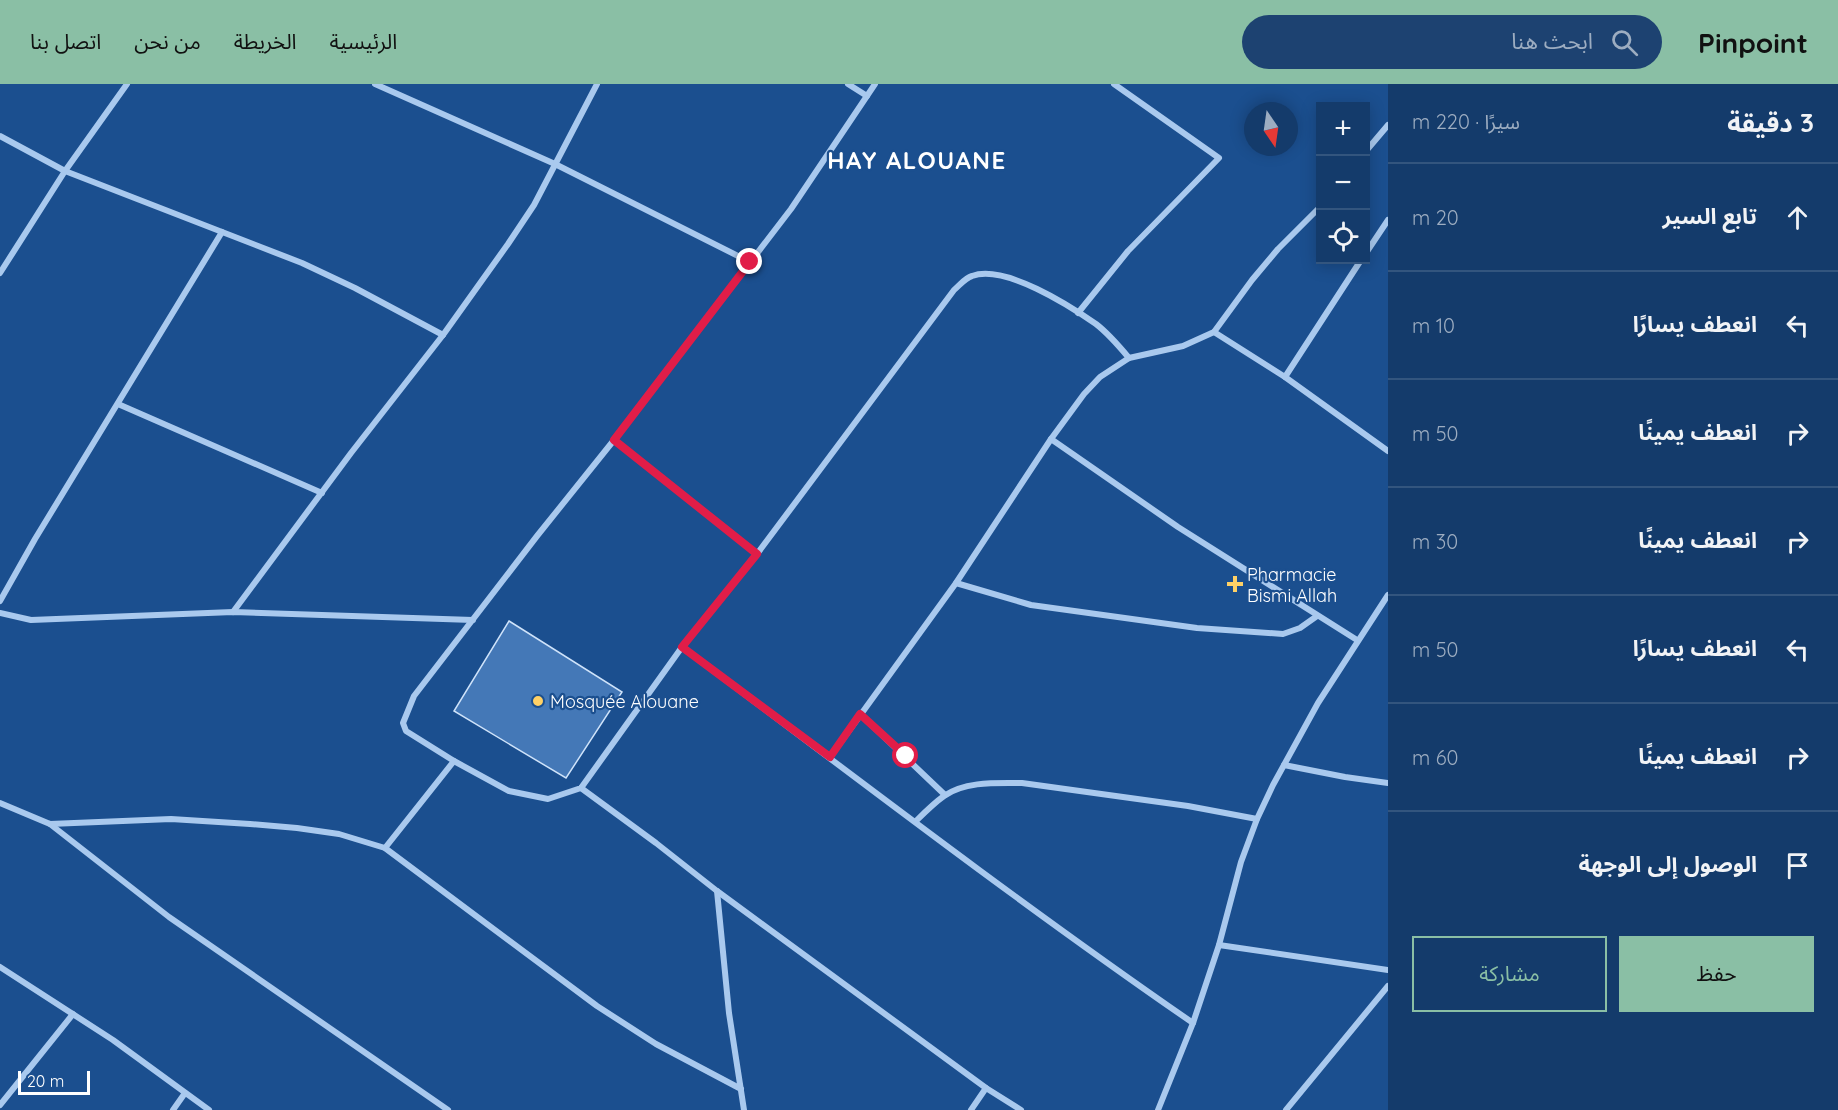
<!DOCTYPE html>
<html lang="ar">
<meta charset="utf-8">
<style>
:root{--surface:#143b6b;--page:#1d4271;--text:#f1f3f6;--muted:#9dadc1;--line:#33557e;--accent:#8abfa5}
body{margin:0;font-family:Quicksand,"Noto Sans Arabic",sans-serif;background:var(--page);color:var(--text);direction:rtl}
.controls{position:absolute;right:18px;top:18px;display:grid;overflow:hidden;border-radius:0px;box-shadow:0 3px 15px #0003}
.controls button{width:54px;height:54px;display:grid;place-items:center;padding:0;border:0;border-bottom:2px solid var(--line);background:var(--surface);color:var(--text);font:30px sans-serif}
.compass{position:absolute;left:1244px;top:18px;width:54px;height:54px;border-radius:50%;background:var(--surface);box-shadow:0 3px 15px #0003;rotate:167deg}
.scale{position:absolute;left:18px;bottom:15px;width:72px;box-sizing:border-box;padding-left:6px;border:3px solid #fff;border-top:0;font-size:16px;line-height:21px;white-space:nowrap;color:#fff;-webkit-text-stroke:4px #1b4f8f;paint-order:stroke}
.stop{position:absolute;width:18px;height:18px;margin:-14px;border:4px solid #e11d48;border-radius:50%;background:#fff}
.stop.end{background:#e11d48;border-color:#fff;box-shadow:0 2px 6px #0008}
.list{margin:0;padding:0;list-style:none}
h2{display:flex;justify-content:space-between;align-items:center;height:78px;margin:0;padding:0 24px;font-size:26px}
h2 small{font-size:20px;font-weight:400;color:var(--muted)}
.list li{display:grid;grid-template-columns:39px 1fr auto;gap:18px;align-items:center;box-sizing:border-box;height:108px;padding:0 24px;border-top:2px solid var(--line)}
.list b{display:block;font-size:22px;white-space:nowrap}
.list em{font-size:20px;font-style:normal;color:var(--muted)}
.actions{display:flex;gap:12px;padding:18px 24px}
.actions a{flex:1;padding:14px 0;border:2px solid var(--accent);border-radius:0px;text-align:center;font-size:21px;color:var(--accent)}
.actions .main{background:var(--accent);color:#111}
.icon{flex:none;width:33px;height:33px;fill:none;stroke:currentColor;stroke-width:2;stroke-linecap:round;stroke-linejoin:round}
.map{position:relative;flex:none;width:1388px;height:1026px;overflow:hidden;direction:ltr}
header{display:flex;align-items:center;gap:36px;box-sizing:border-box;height:84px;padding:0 30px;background:var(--accent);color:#111}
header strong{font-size:28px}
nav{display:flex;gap:33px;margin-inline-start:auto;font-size:21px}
.search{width:420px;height:54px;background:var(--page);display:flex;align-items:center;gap:15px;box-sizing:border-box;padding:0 21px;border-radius:33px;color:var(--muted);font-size:22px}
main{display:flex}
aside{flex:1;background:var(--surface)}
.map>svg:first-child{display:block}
.building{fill:#4478b7;stroke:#cfe3fa;stroke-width:1.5}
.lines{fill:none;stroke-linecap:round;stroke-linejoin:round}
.minor{stroke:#a9c9ee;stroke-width:6}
.route{stroke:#e11d48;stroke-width:8}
.poi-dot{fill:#ffd166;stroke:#1b4f8f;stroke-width:2}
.labels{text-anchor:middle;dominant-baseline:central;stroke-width:4.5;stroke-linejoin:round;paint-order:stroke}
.poi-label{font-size:18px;fill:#fff;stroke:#1b4f8f;text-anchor:start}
.district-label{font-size:24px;font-weight:bold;letter-spacing:1.5px;fill:#fff;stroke:#1b4f8f}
</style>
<header>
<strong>Pinpoint</strong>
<div class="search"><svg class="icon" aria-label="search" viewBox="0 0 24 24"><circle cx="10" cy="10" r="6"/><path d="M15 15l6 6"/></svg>ابحث هنا</div>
<nav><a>الرئيسية</a><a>الخريطة</a><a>من نحن</a><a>اتصل بنا</a></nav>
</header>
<main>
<aside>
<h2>3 دقيقة<small>سيرًا · 220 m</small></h2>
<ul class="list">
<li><svg class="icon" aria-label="ahead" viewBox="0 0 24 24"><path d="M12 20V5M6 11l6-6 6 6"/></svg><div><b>تابع السير</b></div><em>20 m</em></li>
<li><svg class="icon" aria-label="left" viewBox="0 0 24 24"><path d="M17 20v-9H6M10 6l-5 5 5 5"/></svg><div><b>انعطف يسارًا</b></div><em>10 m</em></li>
<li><svg class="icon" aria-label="right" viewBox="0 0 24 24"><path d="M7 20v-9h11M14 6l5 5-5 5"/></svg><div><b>انعطف يمينًا</b></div><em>50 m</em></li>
<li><svg class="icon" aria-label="right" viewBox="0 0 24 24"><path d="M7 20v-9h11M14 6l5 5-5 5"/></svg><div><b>انعطف يمينًا</b></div><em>30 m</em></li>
<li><svg class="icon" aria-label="left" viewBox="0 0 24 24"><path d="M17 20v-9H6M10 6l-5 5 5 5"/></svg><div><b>انعطف يسارًا</b></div><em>50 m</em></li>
<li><svg class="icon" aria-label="right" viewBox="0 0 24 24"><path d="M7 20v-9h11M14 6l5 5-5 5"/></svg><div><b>انعطف يمينًا</b></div><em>60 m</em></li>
<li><svg class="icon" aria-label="arrive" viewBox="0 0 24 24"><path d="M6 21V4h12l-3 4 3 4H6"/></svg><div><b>الوصول إلى الوجهة</b></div></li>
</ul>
<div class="actions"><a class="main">حفظ</a><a>مشاركة</a></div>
</aside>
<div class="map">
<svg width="1388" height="1026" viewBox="0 0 1388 1026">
<rect width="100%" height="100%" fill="#1b4f8f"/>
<path class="building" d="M509,537L622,608L566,694L454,627Z"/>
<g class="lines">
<g class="minor">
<path d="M375,0L555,80L750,178"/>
<path d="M848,0L867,12"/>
<path d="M875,0L791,125L614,356L537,452L414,612L403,639L406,647L454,677L509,707L548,715L581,704L682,563L757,470L954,206C960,201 965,194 972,192C1005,180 1070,222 1096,240C1109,250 1119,262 1129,274"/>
<path d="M0,52L65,87L302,179L355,204L443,251"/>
<path d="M1366,67L1388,41"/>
<path d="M1366,169L1388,136"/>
<path d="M0,189L65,87L127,0"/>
<path d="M1078,229L1128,167L1219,74L1114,0"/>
<path d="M1214,248L1285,293L1388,367"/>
<path d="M1285,293L1361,176"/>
<path d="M118,320L322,409"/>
<path d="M1051,355L1178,443L1357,556"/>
<path d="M614,356L757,470"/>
<path d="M956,499L1031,521L1197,544L1283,550L1300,544L1317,532"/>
<path d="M0,517L35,455L222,148"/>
<path d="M233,528L351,369L443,251L508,160L534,121L597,0"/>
<path d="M0,529L31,536L233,528L473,536"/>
<path d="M682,563C851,690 1019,819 1193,939"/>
<path d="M860,630L945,711"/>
<path d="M830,673L956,499L1051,355L1084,310L1100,293L1129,274L1183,262L1214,248L1252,196L1278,165L1320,123"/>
<path d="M1284,681L1345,693L1388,699"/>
<path d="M581,704L656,759L717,807L986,1004L1021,1026"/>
<path d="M0,719L50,740L171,735L250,740L297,744L339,750L385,764L597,922L656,960L741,1005"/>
<path d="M916,737C925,728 934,719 944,712C965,697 997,699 1022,699L1188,722L1257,735"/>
<path d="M50,740L169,833L448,1026"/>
<path d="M385,764L454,677"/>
<path d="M717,807L729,929L744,1026"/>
<path d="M1219,861L1388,886"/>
<path d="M0,883L113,956L209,1026"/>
<path d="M0,1021L73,930"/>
<path d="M173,1026L185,1009"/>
<path d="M971,1026L986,1004"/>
<path d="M1158,1026L1193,939L1219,861L1241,778L1257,735L1273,701L1318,619L1388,511"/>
<path d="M1286,1026L1388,902"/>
</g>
</g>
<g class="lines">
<path class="route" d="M750,178L614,356L757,470L682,563L830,673L860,630L906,672"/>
</g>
<g class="poi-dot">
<path d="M1232 491h6v6h6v6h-6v6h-6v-6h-6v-6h6z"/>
<circle cx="538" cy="617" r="6"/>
</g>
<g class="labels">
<g class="poi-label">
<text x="1247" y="490">Pharmacie<tspan x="1247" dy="21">Bismi Allah</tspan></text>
<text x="550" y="617">Mosquée Alouane</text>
</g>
<g class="district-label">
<text x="917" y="76">HAY ALOUANE</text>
</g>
</g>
</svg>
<div class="controls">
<button>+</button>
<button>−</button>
<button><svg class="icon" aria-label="locate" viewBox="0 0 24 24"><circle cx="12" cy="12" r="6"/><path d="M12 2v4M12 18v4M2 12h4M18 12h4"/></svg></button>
</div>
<svg class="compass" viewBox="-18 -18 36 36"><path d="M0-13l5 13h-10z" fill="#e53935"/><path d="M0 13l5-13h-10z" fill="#9dadc1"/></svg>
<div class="scale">20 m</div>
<div class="stop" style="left:906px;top:672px"></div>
<div class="stop end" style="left:750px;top:178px"></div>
</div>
</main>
